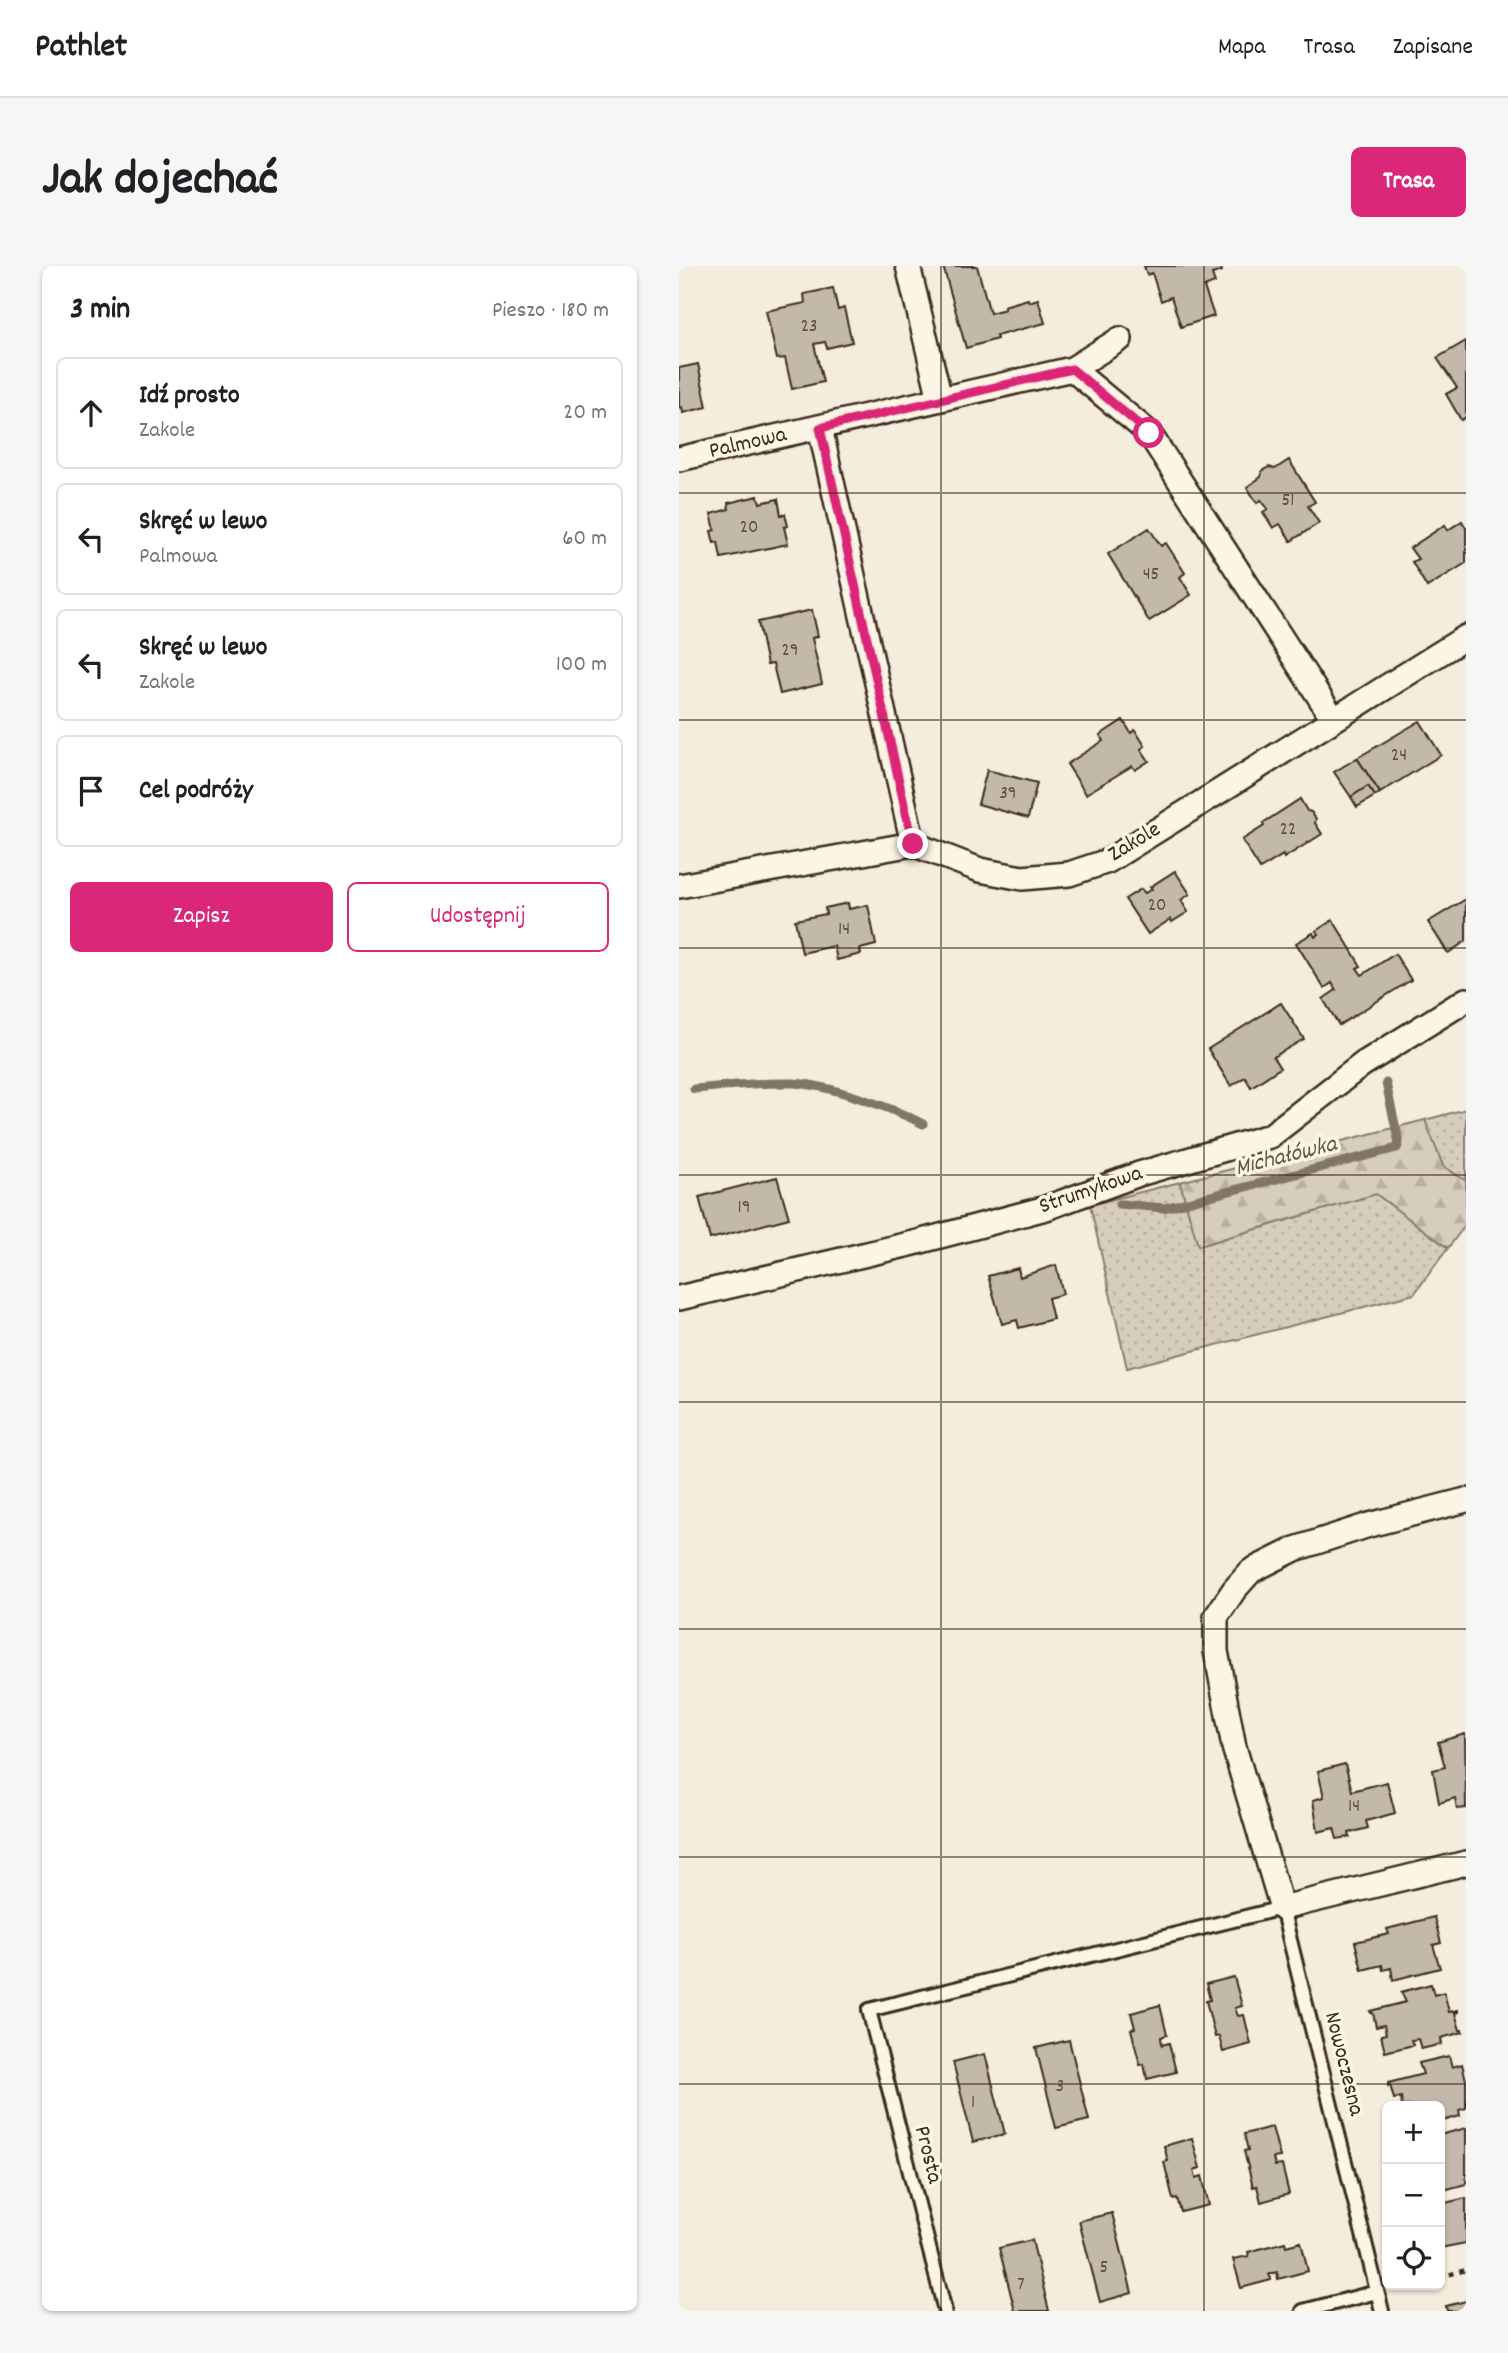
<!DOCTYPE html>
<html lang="pl">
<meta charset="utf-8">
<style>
:root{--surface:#fff;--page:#f6f6f6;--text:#202124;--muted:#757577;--line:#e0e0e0;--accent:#db2777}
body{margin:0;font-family:Dekko,sans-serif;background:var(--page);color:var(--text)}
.controls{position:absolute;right:21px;bottom:21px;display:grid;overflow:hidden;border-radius:10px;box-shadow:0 2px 5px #0004}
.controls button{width:63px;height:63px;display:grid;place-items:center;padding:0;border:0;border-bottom:2px solid var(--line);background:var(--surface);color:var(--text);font:35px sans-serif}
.stop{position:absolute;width:21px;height:21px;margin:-16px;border:5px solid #db2777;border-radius:50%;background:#fff}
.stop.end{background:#db2777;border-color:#fff;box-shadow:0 2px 7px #0008}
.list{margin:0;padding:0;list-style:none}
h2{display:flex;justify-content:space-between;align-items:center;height:91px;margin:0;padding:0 28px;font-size:30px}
h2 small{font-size:23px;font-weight:400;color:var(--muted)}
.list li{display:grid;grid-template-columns:46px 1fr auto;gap:21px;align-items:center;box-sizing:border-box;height:112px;margin:0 14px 14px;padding:0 14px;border:2px solid var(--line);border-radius:10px}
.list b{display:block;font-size:26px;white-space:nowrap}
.list p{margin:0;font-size:23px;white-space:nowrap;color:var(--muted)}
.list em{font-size:23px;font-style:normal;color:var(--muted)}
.actions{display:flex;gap:14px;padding:21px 28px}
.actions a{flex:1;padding:16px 0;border:2px solid var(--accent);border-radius:10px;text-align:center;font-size:24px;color:var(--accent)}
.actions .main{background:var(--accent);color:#fff}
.icon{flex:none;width:38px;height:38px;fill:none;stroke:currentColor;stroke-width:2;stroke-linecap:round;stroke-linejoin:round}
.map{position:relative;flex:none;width:787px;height:2045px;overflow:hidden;border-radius:10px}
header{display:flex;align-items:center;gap:42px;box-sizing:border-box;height:98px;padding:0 35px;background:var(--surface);border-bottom:2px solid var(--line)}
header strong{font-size:33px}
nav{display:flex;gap:38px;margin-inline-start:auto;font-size:24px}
.intro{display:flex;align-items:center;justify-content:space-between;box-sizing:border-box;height:168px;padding:0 42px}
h1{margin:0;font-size:49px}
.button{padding:18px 32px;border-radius:10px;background:var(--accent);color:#fff;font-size:24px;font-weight:700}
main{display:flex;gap:42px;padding:0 42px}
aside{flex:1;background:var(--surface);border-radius:10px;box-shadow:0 2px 5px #0004}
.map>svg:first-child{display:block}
.grass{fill:url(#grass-dots);stroke:#887c6e;stroke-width:2}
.forest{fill:url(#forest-firs);stroke:#887c6e;stroke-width:2}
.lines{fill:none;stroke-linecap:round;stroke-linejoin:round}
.stream{stroke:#817466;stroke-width:9}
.building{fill:#c3b9aa;stroke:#3b2a1e;stroke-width:2}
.lane-casing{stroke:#3b2a1e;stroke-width:18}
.street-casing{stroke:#3b2a1e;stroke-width:28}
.path{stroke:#3b2a1e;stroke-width:4.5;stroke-dasharray:5 5;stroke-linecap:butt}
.lane{stroke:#fcf5e5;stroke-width:12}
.street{stroke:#fcf5e5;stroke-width:23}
.route{stroke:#db2777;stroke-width:9}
.grid{fill:none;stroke:#3b2a1e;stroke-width:2;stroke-opacity:0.55}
.labels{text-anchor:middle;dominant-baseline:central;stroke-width:7;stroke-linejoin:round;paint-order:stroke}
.number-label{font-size:19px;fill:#5d4e41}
.street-label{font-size:23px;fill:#3b2a1e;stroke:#fcf5e5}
.water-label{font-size:24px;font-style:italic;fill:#645548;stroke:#fcf5e5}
</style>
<header>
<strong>Pathlet</strong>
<nav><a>Mapa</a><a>Trasa</a><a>Zapisane</a></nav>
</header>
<div class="intro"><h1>Jak dojechać</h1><a class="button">Trasa</a></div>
<main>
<aside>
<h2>3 min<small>Pieszo · 180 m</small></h2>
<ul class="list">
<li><svg class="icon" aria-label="ahead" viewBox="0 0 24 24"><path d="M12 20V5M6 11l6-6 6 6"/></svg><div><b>Idź prosto</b><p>Zakole</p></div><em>20 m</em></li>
<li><svg class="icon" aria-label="left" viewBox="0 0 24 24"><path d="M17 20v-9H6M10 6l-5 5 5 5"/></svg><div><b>Skręć w lewo</b><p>Palmowa</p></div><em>60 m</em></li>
<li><svg class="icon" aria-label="left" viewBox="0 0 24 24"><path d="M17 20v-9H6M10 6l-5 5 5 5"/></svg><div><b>Skręć w lewo</b><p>Zakole</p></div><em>100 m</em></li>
<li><svg class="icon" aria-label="arrive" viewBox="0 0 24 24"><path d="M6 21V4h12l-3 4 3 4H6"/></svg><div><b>Cel podróży</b></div></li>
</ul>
<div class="actions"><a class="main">Zapisz</a><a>Udostępnij</a></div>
</aside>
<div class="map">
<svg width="787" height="2045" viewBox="0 0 787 2045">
<defs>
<pattern id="grass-dots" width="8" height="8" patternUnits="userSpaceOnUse" patternTransform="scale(1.75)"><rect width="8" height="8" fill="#d6cdbd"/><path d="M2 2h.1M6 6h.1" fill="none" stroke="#b9b0a2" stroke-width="1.8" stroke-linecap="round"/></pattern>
<pattern id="forest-firs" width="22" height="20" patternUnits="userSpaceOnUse" patternTransform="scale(1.75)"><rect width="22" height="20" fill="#d6cdbd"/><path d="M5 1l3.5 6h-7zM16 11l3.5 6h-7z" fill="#b9b0a2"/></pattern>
</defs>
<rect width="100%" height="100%" fill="#f4eddd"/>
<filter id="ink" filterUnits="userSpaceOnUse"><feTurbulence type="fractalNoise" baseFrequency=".0143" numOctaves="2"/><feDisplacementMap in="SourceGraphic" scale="14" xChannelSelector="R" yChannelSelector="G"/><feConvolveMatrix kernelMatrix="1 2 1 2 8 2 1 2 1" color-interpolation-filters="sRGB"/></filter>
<g filter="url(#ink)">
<g class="grass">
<path d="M787,843V915L764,900L746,854Z"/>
<path d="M501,916L520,980L697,928L769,982L735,1028L448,1102L411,939Z"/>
</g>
<path class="forest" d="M746,854L764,900L787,915V958L769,982L697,928L519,980L501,916Z"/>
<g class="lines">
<g class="stream">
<path d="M15,823C48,820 81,816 114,817C147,818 214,842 244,858"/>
<path d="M440,938L485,942L718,882L720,877L707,817"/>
</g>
</g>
<g class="building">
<path d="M264,0H298L311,47L326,43L325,40L349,33L350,36L359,33L366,57L317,70L318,73L287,82Z"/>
<path d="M465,0H541L543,5L533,8L536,17L525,21L535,50L502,61L492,31L482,35L473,7L468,9Z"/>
<path d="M154,22L159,44L165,42L173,76L148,82L146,76L135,78L144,116L113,123L106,92L98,93L87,45L126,37L125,28Z"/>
<path d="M787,75V151L782,154L767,128L778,122L758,92Z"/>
<path d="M19,98L28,141L4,147L3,141L0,142V102Z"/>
<path d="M610,194L636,236L629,240L640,257L612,275L601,258L594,262L584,246L589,243L582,234L578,237L568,221L582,211L583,205L590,201L596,203Z"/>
<path d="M79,230L81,237L99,233L102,249L106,248L109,260L105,261L109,278L42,292L39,276L35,277L32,265L36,264L32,248L50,243L49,237Z"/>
<path d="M783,255L787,262V297L748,321L733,296L739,293L731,282L766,259L769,264Z"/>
<path d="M470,262L482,280L487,277L506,307L501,311L512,329L470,355L429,288Z"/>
<path d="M133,344L139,370L133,372L143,418L101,428L94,398L88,399L79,356Z"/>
<path d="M444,454L452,467L456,464L466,480L462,483L470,495L456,504L453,500L407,528L388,498L424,475L421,469Z"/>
<path d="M741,455L762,489L701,527L678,492Z"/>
<path d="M678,492L701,527L696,530L689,520L672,531L655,506Z"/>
<path d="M308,504L358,517L349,552L299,538Z"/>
<path d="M689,520L696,530L678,541L672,531Z"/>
<path d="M621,533L628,545L632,546L637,553L636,557L643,568L605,592L604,589L581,603L563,574L585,560L584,557Z"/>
<path d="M496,605L511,628L502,634L509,646L493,656L492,653L469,668L446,633L462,623L466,627L473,623L471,621Z"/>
<path d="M787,633V675L769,687L749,656Z"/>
<path d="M169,637L170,643L189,639L197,679L181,683L182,688L158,694L155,680L123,687L116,654L147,648L146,642Z"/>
<path d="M654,654L682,700L678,702L683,709L716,688L732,714L660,759L644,733L657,724L653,717L645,722L617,677L634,667L636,671L640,668L637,665Z"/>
<path d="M602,737L625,773L594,791L601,802L572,821L566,811L552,820L529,783Z"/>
<path d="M98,911L110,952L31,973L20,931Z"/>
<path d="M377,999L384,1028L369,1032L374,1053L340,1062L338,1054L323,1058L309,1010L339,1002L341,1011Z"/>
<path d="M786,1468L787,1542L778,1543L776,1532L760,1537L754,1504L766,1501L759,1476Z"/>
<path d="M666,1498L673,1525L708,1516L716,1547L687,1555L689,1562L670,1567L671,1571L658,1573L655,1562L639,1566L634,1534L645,1531L639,1505Z"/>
<path d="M755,1651L762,1677L754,1679L761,1702L714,1714L712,1702L704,1704L703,1699L683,1704L676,1676L710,1668L708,1663Z"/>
<path d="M555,1711L563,1740L556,1742L559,1750L565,1749L572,1778L544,1786L540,1770L536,1771L527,1735L531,1734L527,1718Z"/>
<path d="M752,1718L755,1729L765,1726L770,1746L779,1744V1746L776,1747L781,1764H783L784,1766L762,1772L763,1778L742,1783L739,1773L732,1774L734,1779L706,1786L702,1769L707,1768L705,1759L697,1761L694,1747H692L691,1745L727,1736L722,1726Z"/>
<path d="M481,1739L488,1769L482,1771L483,1779L490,1777L497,1806L468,1813L465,1798L461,1799L452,1763L456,1762L452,1747Z"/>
<path d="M390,1774L410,1854L377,1862L357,1782Z"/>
<path d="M306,1788L326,1868L294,1876L274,1796Z"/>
<path d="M770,1790L773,1801L783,1798L787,1814V1842L780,1844L781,1850L761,1856V1840H723L722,1831L715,1833L711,1819L709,1820V1817L744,1808L740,1797Z"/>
<path d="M593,1861L601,1891L594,1892L596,1900L603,1899L610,1928L582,1936L578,1920L574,1921L565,1885L569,1884L565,1868Z"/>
<path d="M787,1862V1918L761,1925V1869Z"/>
<path d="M513,1872L521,1902L515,1904L517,1912L523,1910L530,1939L502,1946L498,1932L494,1933L485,1896L489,1895L485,1880Z"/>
<path d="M787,1932V1977L761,1982V1950L765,1949L762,1938Z"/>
<path d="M433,1947L453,2027L421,2036L400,1955Z"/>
<path d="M353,1974L370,2045H336L320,1982Z"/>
<path d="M606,1976L607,1980L622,1976L629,2005L599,2013L598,2006L590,2008L592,2014L562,2022L554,1993L570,1990L569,1986Z"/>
<path d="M787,2035V2045H768L767,2040Z"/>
</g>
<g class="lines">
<defs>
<g id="lane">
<path d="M266,2045L190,1744L603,1642L703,2045"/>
<path d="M624,2045L698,2026"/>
</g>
<g id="street">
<path d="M229,0L261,133"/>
<path d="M393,103L470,167L654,452"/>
<path d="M141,162L234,578"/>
<path d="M0,193L393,103L441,73"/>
<path d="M0,620L234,578L301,604L343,612L390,608L429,595L787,371"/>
<path d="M0,1032L235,977L367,942L460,908L591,870L684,798L787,734"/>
<path d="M787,1234L690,1259L616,1283L572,1305L555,1324L537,1351V1385L555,1481L603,1642L787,1597"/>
</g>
</defs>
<use href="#lane" class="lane-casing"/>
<use href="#street" class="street-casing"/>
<path class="path" d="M761,2011L787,2004"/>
<use href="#lane" class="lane"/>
<use href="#street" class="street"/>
</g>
</g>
<g class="lines" filter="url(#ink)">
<path class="route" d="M234,578L141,162L393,103L470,167"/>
</g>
<path class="grid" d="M262,0V2045M525,0V2045M0,227H787M0,454H787M0,682H787M0,909H787M0,1136H787M0,1363H787M0,1591H787M0,1818H787"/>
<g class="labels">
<g class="number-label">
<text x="130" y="61">23</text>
<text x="609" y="235">51</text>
<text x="70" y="262">20</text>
<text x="472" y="309">45</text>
<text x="111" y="385">29</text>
<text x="720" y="490">24</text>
<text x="329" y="528">39</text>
<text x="609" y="564">22</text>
<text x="478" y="640">20</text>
<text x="165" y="664">14</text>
<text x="65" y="942">19</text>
<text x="675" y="1541">14</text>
<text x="381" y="1821">3</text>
<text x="294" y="1837">1</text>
<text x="425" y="2002">5</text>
<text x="342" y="2019">7</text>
</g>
<g class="street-label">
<text transform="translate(69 178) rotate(-13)">Palmowa</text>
<text transform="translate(456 577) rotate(-31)">Zakole</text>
<text transform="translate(412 925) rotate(-19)">Strumykowa</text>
<text transform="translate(664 1798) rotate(76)">Nowoczesna</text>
<text transform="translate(248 1889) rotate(76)">Prosta</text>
</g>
<g class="water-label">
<text transform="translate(607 891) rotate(-14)">Michałówka</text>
</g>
</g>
</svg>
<div class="controls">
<button>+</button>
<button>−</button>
<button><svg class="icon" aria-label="locate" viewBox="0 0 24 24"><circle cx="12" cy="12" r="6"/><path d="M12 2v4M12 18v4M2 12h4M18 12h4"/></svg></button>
</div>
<div class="stop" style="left:470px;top:167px"></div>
<div class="stop end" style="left:234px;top:578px"></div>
</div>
</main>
